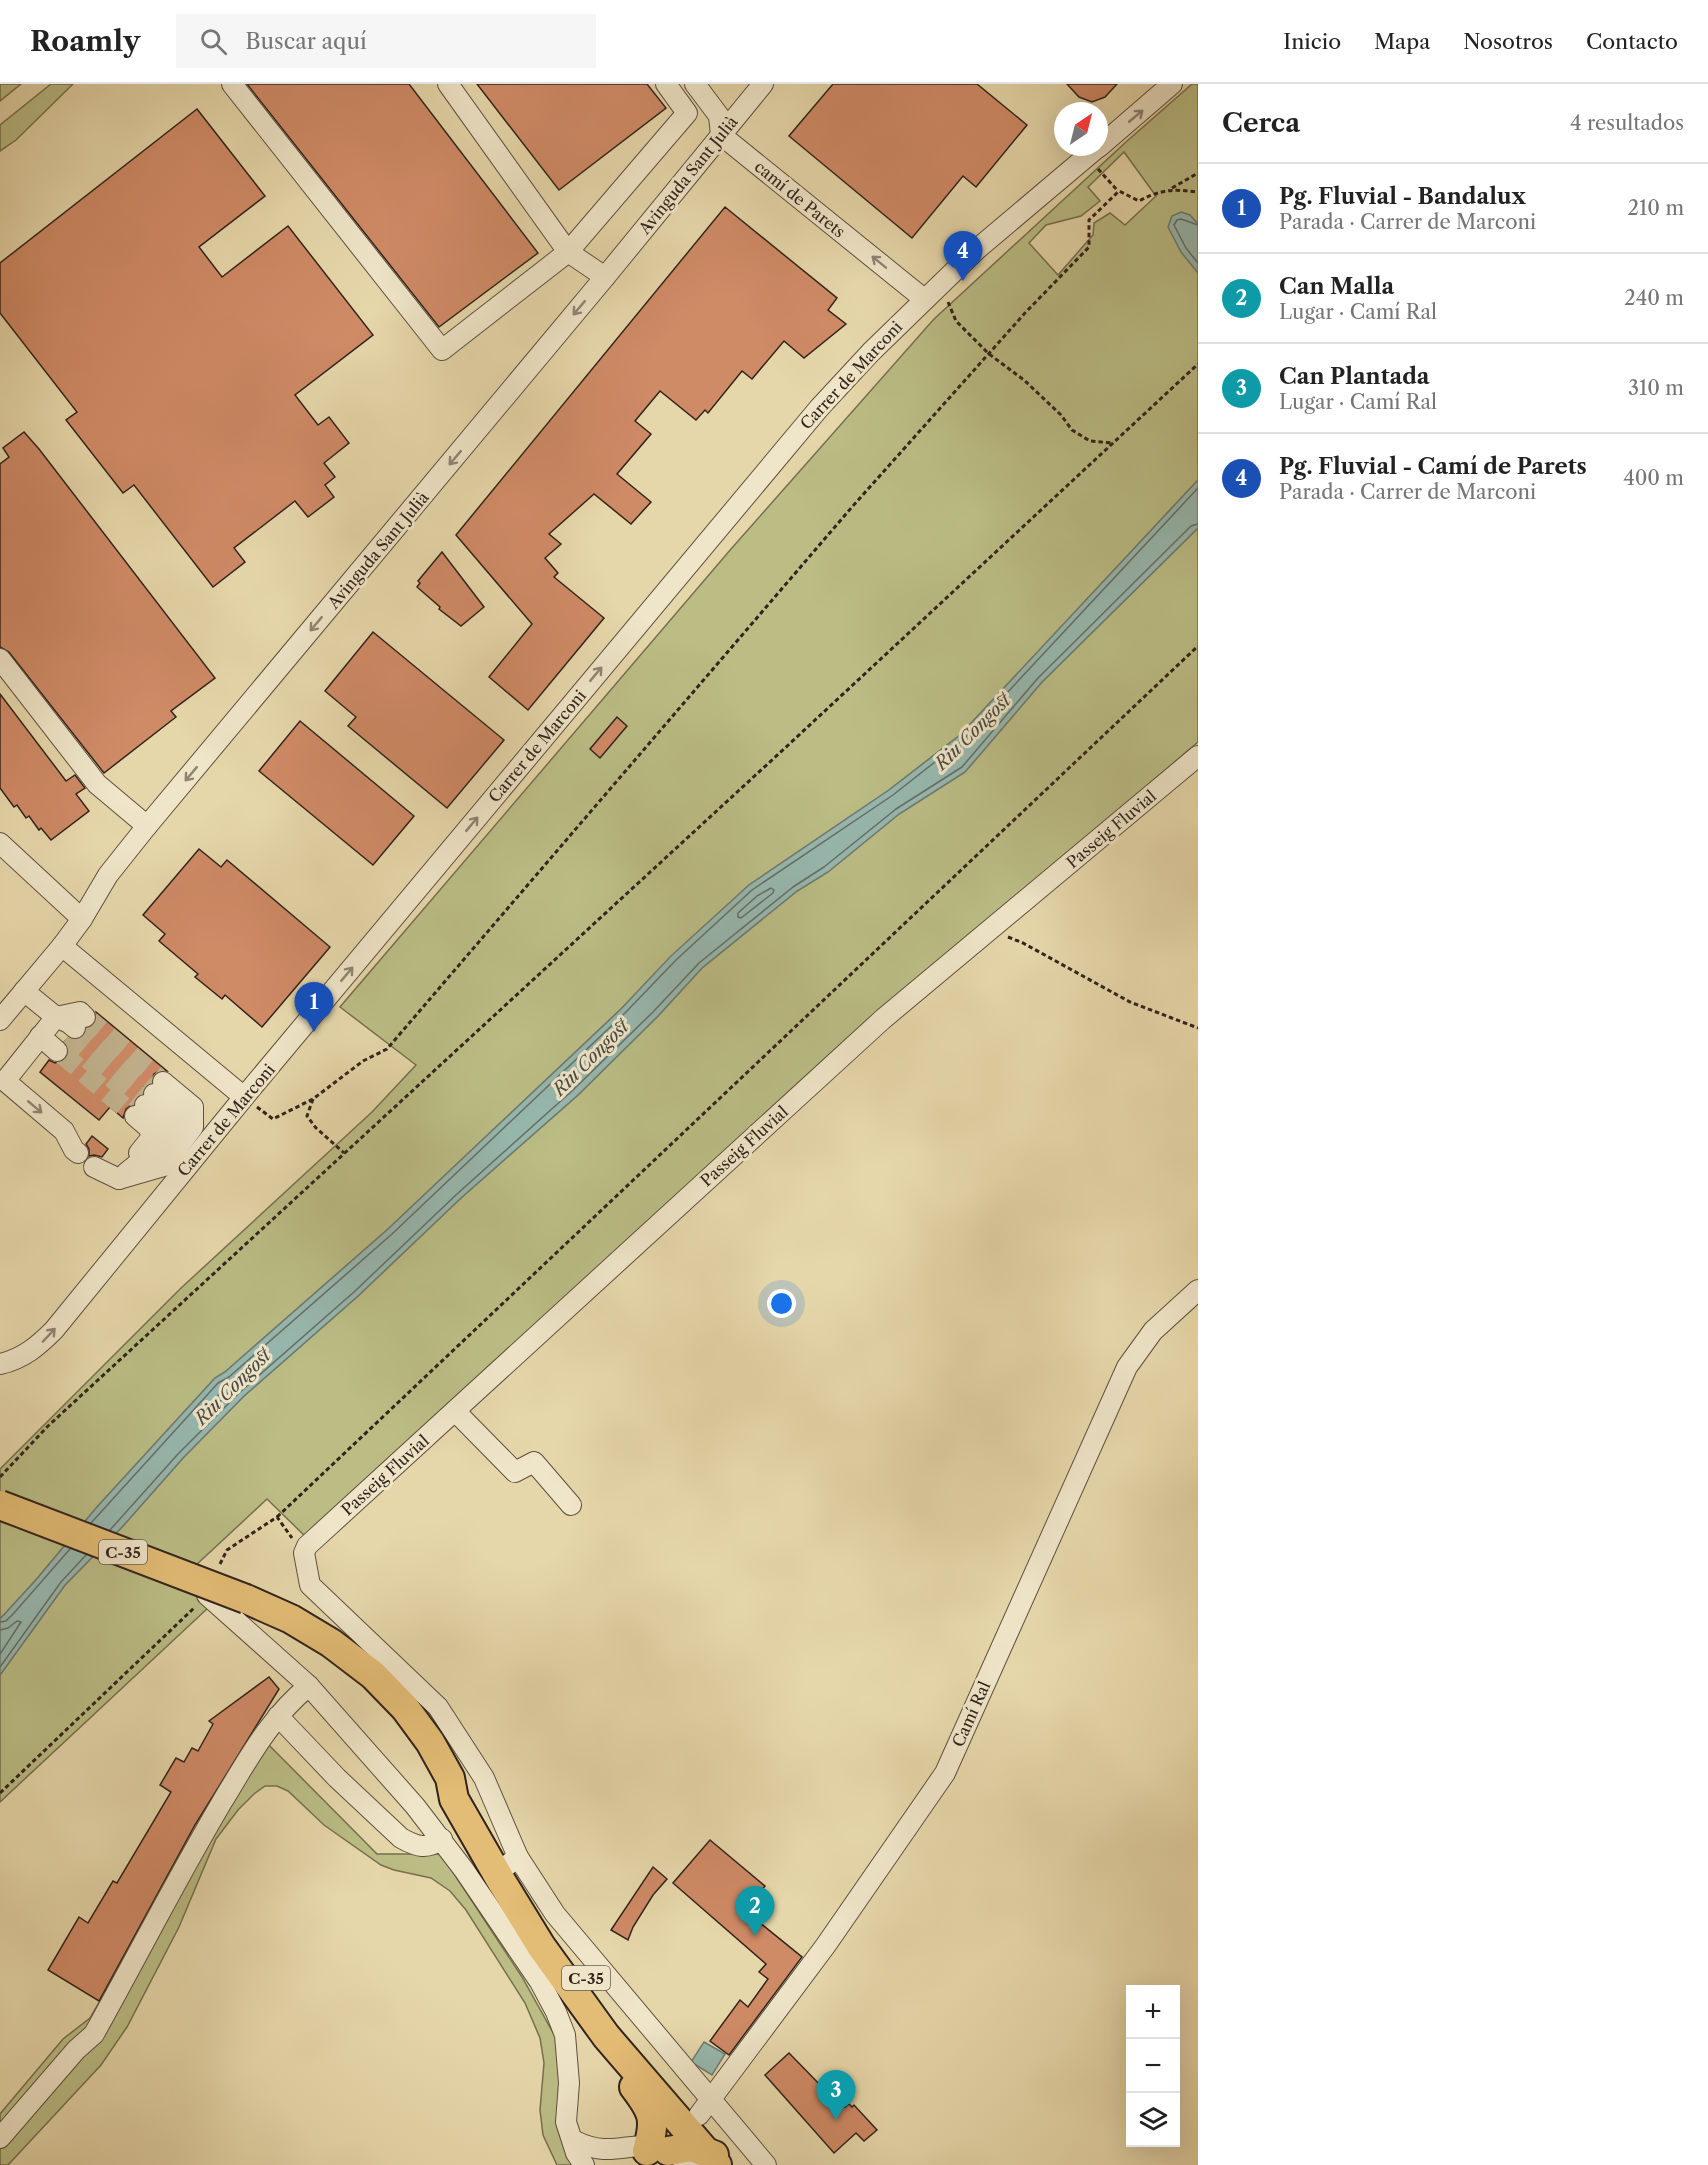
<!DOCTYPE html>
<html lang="es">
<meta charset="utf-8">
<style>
:root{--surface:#fff;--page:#f6f6f6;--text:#222;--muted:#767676;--line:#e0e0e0;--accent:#1a73e8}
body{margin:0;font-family:"Libre Caslon Text",serif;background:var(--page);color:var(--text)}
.controls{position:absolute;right:18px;bottom:18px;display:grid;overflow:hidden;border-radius:0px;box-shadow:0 6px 24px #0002}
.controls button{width:54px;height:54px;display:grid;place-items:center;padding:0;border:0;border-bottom:2px solid var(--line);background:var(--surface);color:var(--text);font:30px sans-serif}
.compass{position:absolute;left:1054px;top:18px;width:54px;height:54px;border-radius:50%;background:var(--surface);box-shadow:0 6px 24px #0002;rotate:35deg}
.you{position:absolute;left:782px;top:1220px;width:21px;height:21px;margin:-15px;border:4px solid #fff;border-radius:50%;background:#1a73e8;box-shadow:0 0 0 9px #1a73e833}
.badge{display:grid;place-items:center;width:39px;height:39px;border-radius:50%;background:var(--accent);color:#fff;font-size:20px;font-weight:700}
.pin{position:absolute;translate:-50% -50px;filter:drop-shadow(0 2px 3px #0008)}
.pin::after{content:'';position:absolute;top:32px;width:21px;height:18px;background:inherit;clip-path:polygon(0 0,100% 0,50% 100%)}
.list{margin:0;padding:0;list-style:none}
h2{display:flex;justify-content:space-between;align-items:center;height:78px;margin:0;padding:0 24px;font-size:26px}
h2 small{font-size:20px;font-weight:400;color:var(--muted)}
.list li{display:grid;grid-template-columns:39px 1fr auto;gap:18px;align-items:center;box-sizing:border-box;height:90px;padding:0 24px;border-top:2px solid var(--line)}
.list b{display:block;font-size:22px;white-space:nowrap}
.list p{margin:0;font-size:20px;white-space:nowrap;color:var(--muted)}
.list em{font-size:20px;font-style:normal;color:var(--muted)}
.icon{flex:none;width:33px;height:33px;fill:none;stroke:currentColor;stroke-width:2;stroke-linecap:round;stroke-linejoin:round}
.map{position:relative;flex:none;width:1198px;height:2081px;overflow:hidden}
header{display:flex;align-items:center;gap:36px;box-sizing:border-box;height:84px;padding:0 30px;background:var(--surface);border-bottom:2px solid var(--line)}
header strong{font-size:28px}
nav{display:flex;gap:33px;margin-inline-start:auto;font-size:21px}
.search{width:420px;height:54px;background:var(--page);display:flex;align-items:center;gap:15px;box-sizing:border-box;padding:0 21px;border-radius:0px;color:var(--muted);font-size:22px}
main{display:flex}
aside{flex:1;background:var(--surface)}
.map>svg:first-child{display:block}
.green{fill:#bbbd85;stroke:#767050;stroke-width:1.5;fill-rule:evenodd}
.water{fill:#97b8af;stroke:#6e7c74;stroke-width:1.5}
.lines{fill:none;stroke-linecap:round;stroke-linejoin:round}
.shore{stroke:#646e66;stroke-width:1.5}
.building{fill:#cf8a66;stroke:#31231c;stroke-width:1.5}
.minor-tunnel{stroke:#c2b38e;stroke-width:20;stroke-dasharray:20 10;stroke-linecap:butt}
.minor-casing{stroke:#5e5040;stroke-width:22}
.highway-casing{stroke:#31231c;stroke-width:32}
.path{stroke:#31231c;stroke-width:3;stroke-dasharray:4.5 3;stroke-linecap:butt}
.minor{stroke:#efe5c8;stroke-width:20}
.highway{stroke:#e3bc75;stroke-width:28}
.highway-bridge-casing{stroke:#31231c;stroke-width:32;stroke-linecap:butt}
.highway-bridge{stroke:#e3bc75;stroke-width:28}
.oneway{stroke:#908472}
.labels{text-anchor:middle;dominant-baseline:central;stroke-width:6;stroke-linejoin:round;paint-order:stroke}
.shield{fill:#efe5c8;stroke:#6a5d50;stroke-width:1.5}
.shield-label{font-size:15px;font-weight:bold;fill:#31231c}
.street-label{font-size:16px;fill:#31231c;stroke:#efe5c8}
.water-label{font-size:18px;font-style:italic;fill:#4a4841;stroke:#efe5c8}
</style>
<header>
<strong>Roamly</strong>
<div class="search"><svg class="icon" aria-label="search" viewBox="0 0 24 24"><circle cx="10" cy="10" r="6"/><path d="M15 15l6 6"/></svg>Buscar aquí</div>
<nav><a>Inicio</a><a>Mapa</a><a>Nosotros</a><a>Contacto</a></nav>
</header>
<main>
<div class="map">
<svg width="1198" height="2081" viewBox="0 0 1198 2081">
<rect width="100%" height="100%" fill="#e6d7aa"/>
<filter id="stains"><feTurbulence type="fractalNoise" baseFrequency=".00333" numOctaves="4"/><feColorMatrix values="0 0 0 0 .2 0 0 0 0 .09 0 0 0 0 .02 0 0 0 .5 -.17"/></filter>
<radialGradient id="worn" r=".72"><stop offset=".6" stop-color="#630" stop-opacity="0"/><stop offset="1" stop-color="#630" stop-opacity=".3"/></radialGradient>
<g class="green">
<path d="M0,0H21L0,17Z"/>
<path d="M51,0H73L16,56L0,67V41Z"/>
<path d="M1192,0H1198V396L960,651L889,706L749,801L672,872L621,925L388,1145L225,1288L215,1294L97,1423L35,1497L0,1535V1385L180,1205L372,1028L416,981L340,923L731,465L934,235L1126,58ZM1124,68L1156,112L1125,141L1110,129L1094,139L1093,151L1058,191L1029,159L1046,141L1081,132L1100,117L1088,103Z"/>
<path d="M1198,444V658L1058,779L308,1455L267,1415L180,1496L209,1523L0,1718V1591L65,1501L123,1442L183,1374L244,1312L358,1212L461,1114L578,1011L658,932L702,884L797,807L828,788L899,730L965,688L1042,598Z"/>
<path d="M255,1647L377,1770H441L522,1893L561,1963L576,2081H557L543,2051L540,2026L544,1979L540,1954L525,1919L466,1826L450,1807L431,1794L394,1786L381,1781L324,1741L288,1707L277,1702H265L254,1710L238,1726L216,1755L179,1843L127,1943L101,1981L8,2081H0V2030L63,1955L90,1934Z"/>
</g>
<g class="water">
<path d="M1181,128L1190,131L1198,140V189L1181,168L1168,143L1172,132Z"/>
<path d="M1198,396V444L1042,598L965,688L899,730L828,788L797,807L702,884L658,932L578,1011L461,1114L358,1212L244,1312L183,1374L123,1442L65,1501L0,1591V1535L35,1497L97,1423L215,1294L225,1288L388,1145L621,925L671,872L749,801L889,706L960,651Z"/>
<path d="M704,1958L725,1970L712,1991L691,1978Z"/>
</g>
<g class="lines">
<g class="shore">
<path d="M1198,141L1181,135L1177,136L1174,141L1186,164L1198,179"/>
<path d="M771,804L774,806L773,809L741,834L738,833V829L757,812Z"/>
<path d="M227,1302L230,1304V1307L210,1328H207L206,1324Z"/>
<path d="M91,1439L218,1299L229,1293L392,1150L625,929L676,876L752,806L893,711L964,655L1198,404"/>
<path d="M110,1446L178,1370L240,1308L354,1208L457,1110L573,1006L653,928L699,879L793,803L824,783L896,725L962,683L1038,594L1191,442L1198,440"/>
<path d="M0,1538L6,1537L14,1529L70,1465"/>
<path d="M0,1546L8,1544L17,1537L21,1538L0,1570"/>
<path d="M0,1583L61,1498L86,1471"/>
</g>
</g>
<g class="building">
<path d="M247,0H409L538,169L439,243Z"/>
<path d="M477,0H647L666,24L559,106Z"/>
<path d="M833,0H977L1027,41L976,103L963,92L912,154L789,52Z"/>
<path d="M1067,0H1117L1105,13L1092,18L1079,13Z"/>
<path d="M197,25L265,112L199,163L222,193L288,142L373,251L295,311L318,341L329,333L349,359L324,379L335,393L325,401L334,413L308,433L295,417L234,464L245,478L213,503L134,401L123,409L66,336L77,328L0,229V179Z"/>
<path d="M725,123L837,214L828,226L846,240L804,274L784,257L752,295L742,287L708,329L705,326L696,336L660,307L635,337L651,350L617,390L651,418L631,440L594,410L549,450L561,460L545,474L558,489L554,493L604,534L528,626L489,593L532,540L456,451Z"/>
<path d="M24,348L39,365L215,594L171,627L176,633L104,689L9,568L0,563V380L9,373L3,364Z"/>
<path d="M442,468L484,523L461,542L439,525L440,523L417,503L420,499L418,497Z"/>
<path d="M373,548L504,656L447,724L348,642L356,633L325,607Z"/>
<path d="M0,610L66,697L75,691L85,704L76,710L89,727L51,756L41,744L39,746L29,732L26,734L17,721L14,723L0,704Z"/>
<path d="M617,633L627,642L600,674L590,665Z"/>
<path d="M300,637L414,732L373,781L259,687Z"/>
<path d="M199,765L221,783L227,776L330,863L262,943L225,911L222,915L195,893L198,890L159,857L165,850L143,831Z"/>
<path d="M96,928L167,987H159L154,990L151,999L144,1003L142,1010L136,1014L133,1020L126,1025L123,1034L110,1023L99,1036L40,988L49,976L55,979L66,975L69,969L68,963L64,958L68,954L79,955L84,952L87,945L93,942L96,937Z"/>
<path d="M92,1052L108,1065L102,1073L94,1071L89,1072V1065L86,1060Z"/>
<path d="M269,1593L279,1605L195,1741L99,1917L48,1886L79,1833L88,1839L113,1797L117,1799L171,1708L160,1701L176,1674L184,1678L192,1664L198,1667L213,1640L209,1637Z"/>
<path d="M710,1756L765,1802L744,1826L802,1873L729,1971L710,1957L740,1916L748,1923L768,1895L759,1888L766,1880L673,1799Z"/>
<path d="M653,1783L667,1795L653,1811L633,1843L628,1856L611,1846Z"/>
<path d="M789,1969L825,2006L827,2004L845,2023L849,2020L852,2023L854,2021L877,2046L864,2057L856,2049L834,2069L765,1991Z"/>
</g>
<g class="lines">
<g class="minor-tunnel">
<path d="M85,933L163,998"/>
<path d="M75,944L154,1010"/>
<path d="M65,956L145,1021"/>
<path d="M62,970L135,1032"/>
</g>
<defs>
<g id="minor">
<path d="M232,0L442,266L568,168L687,29L666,0"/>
<path d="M448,0L568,168L605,193"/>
<path d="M695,0L719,32L721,51L924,215"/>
<path d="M1099,63L1172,0"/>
<path d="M0,575L97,700L147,742"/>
<path d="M0,759L82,835"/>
<path d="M62,862L244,1013"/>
<path d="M24,907L56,933L69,939L75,944"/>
<path d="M56,933L5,997L64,1047L74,1066L78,1069"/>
<path d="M56,933L80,928L85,933"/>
<path d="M0,936L62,862L82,835L108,791L147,742L605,193L763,0"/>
<path d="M40,952L57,967"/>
<path d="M154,1010L179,1031L176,1049L166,1065"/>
<path d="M135,1032L150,1045L151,1054L139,1069"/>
<path d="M94,1083L119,1095"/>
<path d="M126,1089C143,1075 163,1062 165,1038L145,1021"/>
<path d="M119,1095L164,1082L193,1043V1023L163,998"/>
<path d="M0,1280C23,1275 38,1262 54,1246L244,1013L820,323L871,268L976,166L1098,63"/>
<path d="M455,1327L515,1388L534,1378L571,1421"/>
<path d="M207,1511L309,1602L415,1722L464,1786L540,1898L556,1928L565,1951L569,1999L566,2038L576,2069L584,2081"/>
<path d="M278,1632L337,1694L401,1754C417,1763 427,1766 442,1755"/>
<path d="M518,1773L555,1830L766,2081"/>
<path d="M505,1783L518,1773L484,1694L438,1623L310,1501L304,1469L307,1462L883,935L1198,672"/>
<path d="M699,2031L826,1861L945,1689L1127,1283L1153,1247L1198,1206"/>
<path d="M0,2054L76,1966L94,1950C137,1873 177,1794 222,1718C247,1677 271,1632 309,1602"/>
<path d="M575,2057C623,2081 642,2040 691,2081"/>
</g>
<g id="highway">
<path d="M246,1515L291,1535L331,1559L373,1591L405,1624L430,1658L450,1694L454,1715L500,1795L541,1862L606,1952L717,2081"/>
<path d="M634,2003C654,2029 656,2036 647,2067"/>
<path d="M668,2067L691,2063L714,2071"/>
</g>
</defs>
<use href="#minor" class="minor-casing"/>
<use href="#highway" class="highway-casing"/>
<g class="path">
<path d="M1098,85L1118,107"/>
<path d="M1172,104L1198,89"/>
<path d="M948,218L956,237L989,270L1024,296L1061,331L1072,346L1090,357L1113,359"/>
<path d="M1008,853L1023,859L1130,918L1198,944"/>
<path d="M313,1015L307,1032L316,1044L344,1069"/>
<path d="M257,1023L273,1035L313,1015L363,977L387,965L852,423L1025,229L1089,163V136L1119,107L1139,117C1162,105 1173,105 1198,108"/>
<path d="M0,1393L48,1342L785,664L1198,280"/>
<path d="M277,1433L1198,562"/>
<path d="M220,1480L227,1466L277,1433L292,1454"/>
<path d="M0,1709L194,1524"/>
</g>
<use href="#minor" class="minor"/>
<use href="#highway" class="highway"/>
<defs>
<path id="highway-bridge" d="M0,1421L246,1515"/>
</defs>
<use href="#highway-bridge" class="highway-bridge-casing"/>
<use href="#highway-bridge" class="highway-bridge"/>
</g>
<defs><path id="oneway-shaft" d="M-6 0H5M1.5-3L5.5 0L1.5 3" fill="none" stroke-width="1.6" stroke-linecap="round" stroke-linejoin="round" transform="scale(1.5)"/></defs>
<g class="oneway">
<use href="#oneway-shaft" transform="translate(1136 32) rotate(-40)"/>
<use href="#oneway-shaft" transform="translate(879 178) rotate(-141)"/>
<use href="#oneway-shaft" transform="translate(579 224) rotate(130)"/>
<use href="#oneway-shaft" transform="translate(455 374) rotate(130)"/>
<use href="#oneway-shaft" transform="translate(316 540) rotate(130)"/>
<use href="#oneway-shaft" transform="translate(596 590) rotate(-50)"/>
<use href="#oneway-shaft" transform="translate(191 690) rotate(130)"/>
<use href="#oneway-shaft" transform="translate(472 740) rotate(-50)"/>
<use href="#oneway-shaft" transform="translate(347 890) rotate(-50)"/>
<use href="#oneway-shaft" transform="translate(35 1023) rotate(40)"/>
<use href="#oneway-shaft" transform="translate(49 1251) rotate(-47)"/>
</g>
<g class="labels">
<g class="shield">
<rect x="99" y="1456" width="48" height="24" rx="4.5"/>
<rect x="562" y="1882" width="48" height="24" rx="4.5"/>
</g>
<g class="shield-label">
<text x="123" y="1468">C-35</text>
<text x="586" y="1894">C-35</text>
</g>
<g class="street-label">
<text transform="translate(688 91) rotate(-51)">Avinguda Sant Julià</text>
<text transform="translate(800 115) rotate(39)">camí de Parets</text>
<text transform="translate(851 291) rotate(-47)">Carrer de Marconi</text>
<text transform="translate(378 466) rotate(-50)">Avinguda Sant Julià</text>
<text transform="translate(537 662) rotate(-50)">Carrer de Marconi</text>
<text transform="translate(1111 745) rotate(-40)">Passeig Fluvial</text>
<text transform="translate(226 1036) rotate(-50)">Carrer de Marconi</text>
<text transform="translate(744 1062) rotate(-42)">Passeig Fluvial</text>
<text transform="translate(385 1391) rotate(-42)">Passeig Fluvial</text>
<text transform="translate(971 1630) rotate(-66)">Camí Ral</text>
</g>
<g class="water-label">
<text transform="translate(973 648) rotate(-45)">Riu Congost</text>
<text transform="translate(591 974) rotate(-45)">Riu Congost</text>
<text transform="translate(233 1303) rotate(-45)">Riu Congost</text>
</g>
</g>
<rect width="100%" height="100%" filter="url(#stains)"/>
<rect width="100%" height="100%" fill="url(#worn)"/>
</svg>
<div class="controls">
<button>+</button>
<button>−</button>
<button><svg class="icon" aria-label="layers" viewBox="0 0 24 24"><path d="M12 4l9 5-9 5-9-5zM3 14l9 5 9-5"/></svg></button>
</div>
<svg class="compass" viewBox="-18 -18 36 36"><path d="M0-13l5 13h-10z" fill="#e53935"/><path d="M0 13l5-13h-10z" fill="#767676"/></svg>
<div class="you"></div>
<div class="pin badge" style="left:314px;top:948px;background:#1a4fb4">1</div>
<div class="pin badge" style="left:755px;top:1852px;background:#0f9aa8">2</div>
<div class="pin badge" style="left:836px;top:2036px;background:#0f9aa8">3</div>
<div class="pin badge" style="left:963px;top:197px;background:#1a4fb4">4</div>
</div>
<aside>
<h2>Cerca<small>4 resultados</small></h2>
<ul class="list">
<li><span class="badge" style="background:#1a4fb4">1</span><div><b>Pg. Fluvial - Bandalux</b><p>Parada · Carrer de Marconi</p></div><em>210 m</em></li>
<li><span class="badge" style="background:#0f9aa8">2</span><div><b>Can Malla</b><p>Lugar · Camí Ral</p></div><em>240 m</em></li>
<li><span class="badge" style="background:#0f9aa8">3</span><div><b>Can Plantada</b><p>Lugar · Camí Ral</p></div><em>310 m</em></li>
<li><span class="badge" style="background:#1a4fb4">4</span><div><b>Pg. Fluvial - Camí de Parets</b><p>Parada · Carrer de Marconi</p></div><em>400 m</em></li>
</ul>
</aside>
</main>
